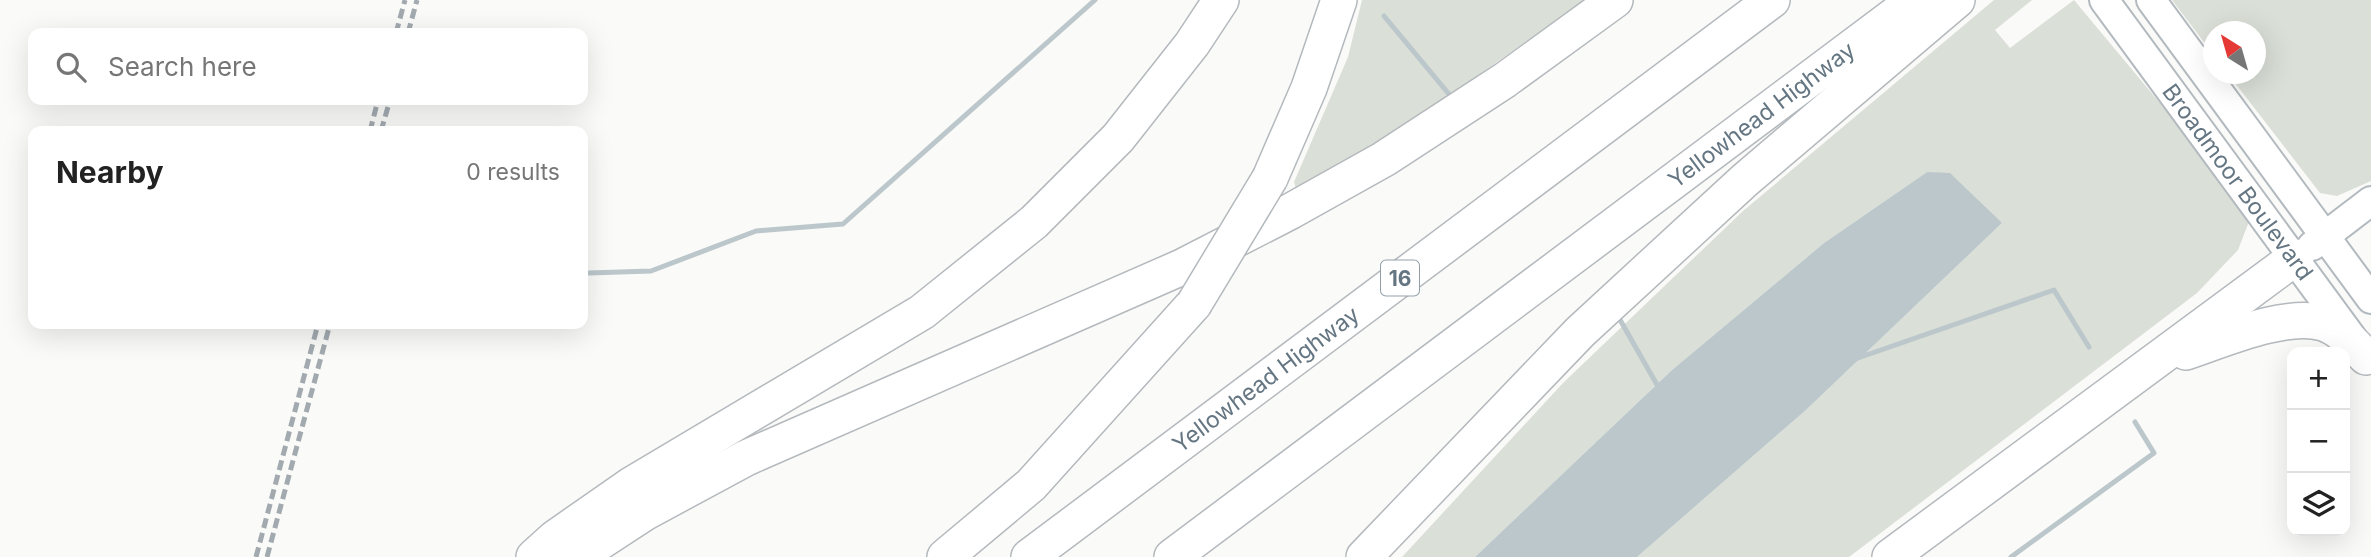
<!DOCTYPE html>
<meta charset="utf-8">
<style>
:root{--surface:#fff;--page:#f2f2f2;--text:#222;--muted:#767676;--line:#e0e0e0}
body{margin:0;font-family:Inter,sans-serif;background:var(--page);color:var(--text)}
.controls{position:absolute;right:21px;bottom:21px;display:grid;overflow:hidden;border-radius:14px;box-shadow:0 7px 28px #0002}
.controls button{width:63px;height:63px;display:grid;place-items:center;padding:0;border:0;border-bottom:2px solid var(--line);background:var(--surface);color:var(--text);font:35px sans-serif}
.compass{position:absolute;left:2203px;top:21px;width:63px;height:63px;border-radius:50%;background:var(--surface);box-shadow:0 7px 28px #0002;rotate:323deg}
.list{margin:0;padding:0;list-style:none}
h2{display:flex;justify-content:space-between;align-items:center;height:91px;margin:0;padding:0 28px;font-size:30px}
h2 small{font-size:23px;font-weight:400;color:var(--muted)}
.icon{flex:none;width:38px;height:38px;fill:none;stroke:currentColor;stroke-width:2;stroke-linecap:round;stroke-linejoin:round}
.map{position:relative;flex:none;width:2371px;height:557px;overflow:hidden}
.search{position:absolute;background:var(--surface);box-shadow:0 7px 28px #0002;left:28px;top:28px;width:560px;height:77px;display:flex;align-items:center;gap:18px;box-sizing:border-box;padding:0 24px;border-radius:14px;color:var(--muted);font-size:26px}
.panel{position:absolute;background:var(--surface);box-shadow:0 7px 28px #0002;left:28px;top:126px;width:560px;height:203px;border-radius:14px}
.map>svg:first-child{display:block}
.green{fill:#dadfd7}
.water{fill:#bbc7cb}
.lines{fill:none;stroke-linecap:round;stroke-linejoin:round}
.stream{stroke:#bbc7cb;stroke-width:5}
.secondary-casing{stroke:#b3babf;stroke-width:32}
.highway-casing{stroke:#b4b9bd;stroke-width:38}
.secondary{stroke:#fff;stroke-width:28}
.highway{stroke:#fff;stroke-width:35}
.rail{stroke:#a2aab0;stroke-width:5;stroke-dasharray:10 5;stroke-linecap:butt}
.highway-bridge-casing{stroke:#b4b9bd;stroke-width:38;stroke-linecap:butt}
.highway-bridge{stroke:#fff;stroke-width:35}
.labels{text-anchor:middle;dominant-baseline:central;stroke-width:7;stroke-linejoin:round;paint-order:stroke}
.shield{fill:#fff;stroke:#939fa8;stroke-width:2}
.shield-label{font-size:21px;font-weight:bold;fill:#657683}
.street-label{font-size:23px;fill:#657683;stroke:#fff}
</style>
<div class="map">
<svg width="2371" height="557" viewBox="0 0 2371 557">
<rect width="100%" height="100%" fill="#fafaf8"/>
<g class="green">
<path d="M1362,0H1585L1400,130L1297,192L1294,182L1348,57Z"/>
<path d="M1994,0H2032L1995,30L2010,48L2074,0L2244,204L2250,219L2238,250L2197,293L1849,557H1637L1806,410L2002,223L1927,172L1824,243L1672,370L1475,557H1402L1563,383L1743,211Z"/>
<path d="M2172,0H2371V181L2337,196L2320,193L2228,74H2256V32H2214L2213,54Z"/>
</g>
<path class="water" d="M1927,172L1950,173L2002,223L1806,410L1637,557H1475L1672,370L1824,243Z"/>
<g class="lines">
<g class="stream">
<path d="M1384,16L1453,99"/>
<path d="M589,273L651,271L756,231L843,224L1095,0"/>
<path d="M1619,318L1660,390"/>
<path d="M1855,359L2054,290L2089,347"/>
<path d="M2011,557L2154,453L2135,422"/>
</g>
<defs>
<g id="secondary">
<path id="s1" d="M2104,0L2353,339"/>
<path d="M2151,0L2371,299"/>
<path d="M2312,246L2371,201"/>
</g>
<g id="highway">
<path d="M1270,178L1309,88L1339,0"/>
<path d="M2186,352C2222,340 2286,312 2323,323C2340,328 2354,345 2366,357"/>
<path d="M534,557L555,538L631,485L922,312L1034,222L1118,138L1192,44L1221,0"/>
<path d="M577,557L644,513L746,458L1182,267L1291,211L1384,159L1505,80L1615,0"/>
<path d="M945,557L1031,485L1194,304"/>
<path id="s2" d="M1029,557L1772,0"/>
<path id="s3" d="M1172,557L1915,0"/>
<path d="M1364,557L1580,332L1745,180L1957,0"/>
<path d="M1890,557L2296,257"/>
</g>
</defs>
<use href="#secondary" class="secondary-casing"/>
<use href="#highway" class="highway-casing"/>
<use href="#secondary" class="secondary"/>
<use href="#highway" class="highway"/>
<g class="rail">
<path d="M396,33L405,0"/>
<path d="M408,33L417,0"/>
<path d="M370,131L378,100"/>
<path d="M381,131L390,100"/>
<path d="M256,557L318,324"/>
<path d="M267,557L330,324"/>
</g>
<defs>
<path id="highway-bridge" d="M1194,304L1270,178"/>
</defs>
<use href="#highway-bridge" class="highway-bridge-casing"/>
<use href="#highway-bridge" class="highway-bridge"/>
</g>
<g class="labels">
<rect class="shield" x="1381" y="260.5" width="38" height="35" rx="5"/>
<g class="shield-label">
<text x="1400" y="278">16</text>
</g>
<g class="street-label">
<text stroke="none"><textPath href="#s3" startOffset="737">Yellowhead Highway</textPath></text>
<text stroke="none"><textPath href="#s1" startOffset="226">Broadmoor Boulevard</textPath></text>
<text stroke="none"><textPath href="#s2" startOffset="296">Yellowhead Highway</textPath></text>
</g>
</g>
</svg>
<div class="controls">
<button>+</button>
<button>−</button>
<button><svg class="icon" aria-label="layers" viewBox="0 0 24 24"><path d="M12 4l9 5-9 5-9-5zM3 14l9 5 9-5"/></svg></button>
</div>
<svg class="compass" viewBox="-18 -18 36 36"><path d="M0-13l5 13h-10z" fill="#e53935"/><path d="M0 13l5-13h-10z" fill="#767676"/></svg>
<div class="search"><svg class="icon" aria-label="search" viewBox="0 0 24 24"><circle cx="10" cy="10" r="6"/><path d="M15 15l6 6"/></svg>Search here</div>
<section class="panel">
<h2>Nearby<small>0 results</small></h2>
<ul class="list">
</ul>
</section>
</div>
